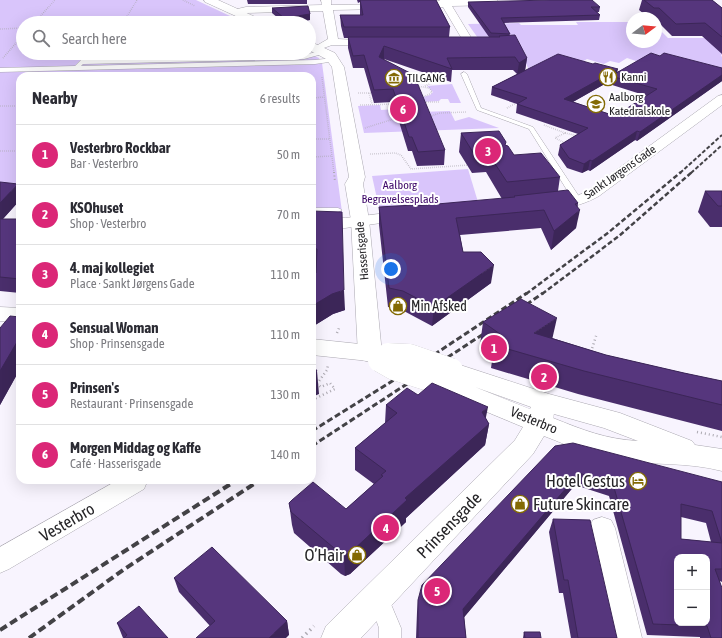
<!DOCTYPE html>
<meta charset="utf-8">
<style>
:root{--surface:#fff;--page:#f7f7f7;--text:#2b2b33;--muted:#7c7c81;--line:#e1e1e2;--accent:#db2777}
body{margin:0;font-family:"Asap Condensed",sans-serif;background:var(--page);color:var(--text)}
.controls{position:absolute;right:12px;bottom:12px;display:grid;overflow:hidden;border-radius:8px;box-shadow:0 4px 16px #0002}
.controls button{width:36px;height:36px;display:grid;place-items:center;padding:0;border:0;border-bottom:1px solid var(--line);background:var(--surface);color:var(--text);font:20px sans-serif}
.compass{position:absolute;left:626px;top:12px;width:36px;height:36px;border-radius:50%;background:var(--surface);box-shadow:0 4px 16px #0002;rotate:74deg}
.you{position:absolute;left:391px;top:269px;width:14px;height:14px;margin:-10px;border:3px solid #fff;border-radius:50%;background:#1a73e8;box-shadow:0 0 0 6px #1a73e833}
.badge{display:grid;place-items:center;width:26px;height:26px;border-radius:50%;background:var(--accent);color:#fff;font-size:13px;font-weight:700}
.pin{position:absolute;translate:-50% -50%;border:2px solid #fff;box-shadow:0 1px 4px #0006}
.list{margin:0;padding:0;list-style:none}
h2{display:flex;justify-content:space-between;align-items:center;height:52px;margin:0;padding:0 16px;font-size:17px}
h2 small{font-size:13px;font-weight:400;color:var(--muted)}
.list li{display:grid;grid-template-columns:26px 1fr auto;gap:12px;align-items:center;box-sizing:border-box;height:60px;padding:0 16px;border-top:1px solid var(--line)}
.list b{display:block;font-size:15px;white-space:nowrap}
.list p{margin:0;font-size:13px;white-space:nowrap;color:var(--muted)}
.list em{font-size:13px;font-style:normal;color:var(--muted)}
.icon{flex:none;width:22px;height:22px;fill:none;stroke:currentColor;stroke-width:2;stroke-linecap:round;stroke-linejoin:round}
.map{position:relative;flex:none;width:722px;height:638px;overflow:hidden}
.search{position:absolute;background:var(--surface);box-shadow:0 4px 16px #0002;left:16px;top:16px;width:300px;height:44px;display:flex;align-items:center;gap:10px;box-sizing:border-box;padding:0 14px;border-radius:22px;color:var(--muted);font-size:15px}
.panel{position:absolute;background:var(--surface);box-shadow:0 4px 16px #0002;left:16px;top:72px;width:300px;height:412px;border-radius:12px}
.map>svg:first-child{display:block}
.green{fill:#d9c5fb}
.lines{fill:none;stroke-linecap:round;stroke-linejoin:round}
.service-casing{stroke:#aba8b1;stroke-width:1}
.pedestrian-casing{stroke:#aba8b1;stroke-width:1}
.minor-casing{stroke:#aba8b1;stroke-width:1}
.tertiary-casing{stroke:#aba8b1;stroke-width:1}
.secondary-casing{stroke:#aba8b1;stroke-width:1}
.path-far3{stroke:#aca9b1;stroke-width:1.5;stroke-dasharray:0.5 1.5;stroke-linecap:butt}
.path-far2{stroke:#aca9b1;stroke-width:2;stroke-dasharray:1 2.5;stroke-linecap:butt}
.path-far1{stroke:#aca9b1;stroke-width:2.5;stroke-dasharray:1 3;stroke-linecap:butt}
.path{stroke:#aca9b1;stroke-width:3.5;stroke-dasharray:1.5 4;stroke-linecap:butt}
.service{fill:#fff;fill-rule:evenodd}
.pedestrian{fill:#fff;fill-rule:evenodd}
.minor{fill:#fff;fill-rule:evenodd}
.tertiary{fill:#fff;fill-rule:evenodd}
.secondary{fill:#fff;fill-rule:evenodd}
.rail-far3{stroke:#434246;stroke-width:2;stroke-dasharray:4 2;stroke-linecap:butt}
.rail-far2{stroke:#434246;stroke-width:2.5;stroke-dasharray:5 2.5;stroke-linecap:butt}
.rail-far1{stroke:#434246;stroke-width:3;stroke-dasharray:6 3;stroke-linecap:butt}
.rail{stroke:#434246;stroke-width:4;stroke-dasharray:8 4;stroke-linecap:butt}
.secondary-bridge-casing{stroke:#aba8b1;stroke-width:24;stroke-linecap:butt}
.secondary-bridge{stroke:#fff;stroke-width:24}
.wall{fill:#4a2e6c;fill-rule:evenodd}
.shaded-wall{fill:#3c2658}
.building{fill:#56367d;stroke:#3c2658;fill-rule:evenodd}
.labels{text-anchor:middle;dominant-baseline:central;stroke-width:4;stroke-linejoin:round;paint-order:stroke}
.far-poi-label{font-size:12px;fill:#262528;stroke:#fff;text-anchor:start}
.far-street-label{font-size:12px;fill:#262528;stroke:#fff}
.far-park-label{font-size:12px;fill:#3e0869;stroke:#fff}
.poi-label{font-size:14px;fill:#262528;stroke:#fff;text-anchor:start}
.street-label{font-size:14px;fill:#262528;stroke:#fff}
.near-poi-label{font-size:17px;fill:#262528;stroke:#fff;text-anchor:end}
.near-street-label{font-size:17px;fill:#262528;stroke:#fff}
</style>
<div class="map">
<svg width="722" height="638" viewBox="0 0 722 638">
<rect width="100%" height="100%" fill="#f8f4fe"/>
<g class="green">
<path d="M0,0H196L245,23H23V53H308L319,58L322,63L342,212L312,217V76H20V197L0,196Z"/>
<path d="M576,22H632V42H656V26L668,38H722V55H721L722,57V71L639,62L627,58L619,63L610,61L604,64L587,59L582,62L529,70L515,41H480L468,24L519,23L521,25H578Z"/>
<path d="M452,84L461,103H450L448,99H441L439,101L422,102L420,98L430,95L433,92L427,86Z"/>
<path d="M380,105L381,110L395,109L397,116L420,112L450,111L455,121L469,117L499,128L364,133L358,106Z"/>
<path d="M468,169L478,202L386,211L379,208L372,176Z"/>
</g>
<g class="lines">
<defs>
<g id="service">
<path d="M324,50L327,52L326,53L304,59L83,64L81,66L315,60L334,58L336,59V61L315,64L0,72V68L75,66L81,60L304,55Z"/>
<path d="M464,72L467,74L481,108L533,127L582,201L581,203H575L529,129L477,110L461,74Z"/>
<path d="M312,208H338L342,210L338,212H312Z"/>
</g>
<path id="pedestrian" d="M378,587L385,590L401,628V638H379V628L368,597L371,590Z"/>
<g id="minor">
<path d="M321,0H331V5L387,4L389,6L384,9L333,10L338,39L374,41L378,42L379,44L378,46L332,45L321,49L317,48L316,46L328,39L323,11L246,13L236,15L231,12L233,10L246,7L322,5Z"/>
<path d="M439,0H497L499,2L494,5L452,6L475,44L470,47L465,44L443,7L413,8L408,5L413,2L440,1Z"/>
<path d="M722,95V105L599,196C583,205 563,211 545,206L542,203L545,200L575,197L589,190L718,96Z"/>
<path d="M404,211L410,213L412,216L410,219L345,228H312V218H345Z"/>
<path d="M118,480H146L147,482L144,489L9,569L0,573V547Z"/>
<path d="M602,517L611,520L615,528L642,638H614L589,528L593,520Z"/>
</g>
<g id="tertiary">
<path d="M204,0H218L264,21L266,23H251L205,2Z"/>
<path d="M309,41L335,53L344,67L365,177L363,184L369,220L382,354L378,360L370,362L362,360L358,354L351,220L345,184L349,177L332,67L326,59L309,50Z"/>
</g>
<g id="secondary">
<path d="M0,307L20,308V322L0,321Z"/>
<path d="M312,339L388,347L396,349L400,355L396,361L388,363L312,355Z"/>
<path d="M451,362L549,394L620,413L692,441L695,445L722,449V471C688,462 652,465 617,461C592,457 568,445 544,436L533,454L361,638H321L326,626L515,440L523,427L429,388L426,382L429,376L438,373L442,374L439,370L443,364ZM475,387L531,407L530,409ZM554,414L604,428L638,441C605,439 583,430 553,418Z"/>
</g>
</defs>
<use href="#service" class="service-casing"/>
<use href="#pedestrian" class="pedestrian-casing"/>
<use href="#minor" class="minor-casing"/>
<use href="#tertiary" class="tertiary-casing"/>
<use href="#secondary" class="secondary-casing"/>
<g class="path-far3">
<path d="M183,0L195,6"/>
<path d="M34,23L55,0"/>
<path d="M123,23L137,0"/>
<path d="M215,23H222"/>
<path d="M0,29L23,28"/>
<path d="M3,58L23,35"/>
<path d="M322,77L334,173"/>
<path d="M414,81H431"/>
<path d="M417,86L429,88L432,92C424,99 414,98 405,93L406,89Z"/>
<path d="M425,86L432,83L431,81"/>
<path d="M358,93H371"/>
<path d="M369,93L372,104"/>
<path d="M312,98L324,97"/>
<path d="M422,102H439"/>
<path d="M360,105L397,104"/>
<path d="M0,106H20"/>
<path d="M507,108L516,103"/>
<path d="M428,117L440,113L467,112"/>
<path d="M544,125L565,133L555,138L567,144"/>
<path d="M365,128L400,117"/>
<path d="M565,133L578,136"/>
<path d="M312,139H330"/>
<path d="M0,151H20"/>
<path d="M370,154L395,153L401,155L411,169L469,165"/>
<path d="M312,157L331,156"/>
</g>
<path class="path-far2" d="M334,172L335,182"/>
<g class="path-far1">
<path d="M337,333L339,328"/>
<path d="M591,352L597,333"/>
<path d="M312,400L335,389L330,383L321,387L317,384L327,370L328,365"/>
<path d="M697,432L722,437"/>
</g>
<path class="path" d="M302,638L314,626"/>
<use href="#service" class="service"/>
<use href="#pedestrian" class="pedestrian"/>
<use href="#minor" class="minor"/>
<use href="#tertiary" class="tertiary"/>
<use href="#secondary" class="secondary"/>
<g class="rail-far3">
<path d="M680,173L722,135"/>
<path d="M691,173L722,145"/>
</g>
<g class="rail-far2">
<path d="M526,294L609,232L681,172"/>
<path d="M542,294L619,236L692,172"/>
</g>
<g class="rail-far1">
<path d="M519,310L543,293"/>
<path d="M312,431L426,360L527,293"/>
<path d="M312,446L491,329"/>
</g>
<g class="rail">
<path d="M312,446L313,445"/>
<path d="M0,630L237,480"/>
<path d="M29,638L123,570L260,480"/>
</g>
<defs>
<g id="secondary-bridge">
<path d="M388,355L410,356L451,370"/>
<path d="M380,360L394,368L438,382"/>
</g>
</defs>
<use href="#secondary-bridge" class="secondary-bridge-casing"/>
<use href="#secondary-bridge" class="secondary-bridge"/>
</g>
<g class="wall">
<path d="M247,0H307V4H248Z"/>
<path d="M357,0H436L450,27L449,37H489L468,7V2L600,7L599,12H597L600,15L599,20L504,23L510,34L509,35L527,58L525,70L617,72L660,56L722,68V81L637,141L635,140L590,171L588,170L582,173L567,168L558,155L560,145L578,134L516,113L517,104L491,95L492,87L517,74L513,70H452L451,82L384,59L445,150L444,165L417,166L412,151H408L393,102L374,103L364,68H353L348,48V38H344L341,26L340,15H360V2L358,3ZM610,81L609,84L647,96L615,116L573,102Z"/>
<path d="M642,0H712L722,8V54L702,36H672L656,20V18H649L639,10Z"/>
<path d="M272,8L310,14V20L290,23H284L272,13Z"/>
<path d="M461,133L505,145L514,155L560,177L558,191L578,203L576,228L551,250L541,228L460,235L463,252L491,283L432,326L402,310L388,307L379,225V207L415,206L502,199L486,172L472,173L459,152Z"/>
<path d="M0,182L20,200L3,219H20V293L0,291Z"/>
<path d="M705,191H722V227H710L698,212Z"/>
<path d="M312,211L345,310L333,314L312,327V275L316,273V268H312Z"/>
<path d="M20,317V369L0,405V328Z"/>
<path d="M483,322L552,338L606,355L684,373L722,381V431L578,394L491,368L493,354L480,345Z"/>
<path d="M418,395L486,419L489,424L485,445L406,518V522L350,574L345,576L341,574L294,533L292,525L289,503L346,509L374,484L355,470V448L385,423L386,405Z"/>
<path d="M555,446L722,482V582L720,581L722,638H700V637L647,635L609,496L575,485L464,617L466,638H416L417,612L418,600ZM681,517L706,523L711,542L681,539Z"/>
<path d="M553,519L617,638H571L563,593H559L549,532Z"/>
<path d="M174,578L287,621L289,635L210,626L179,592Z"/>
<path d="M117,623L168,638H123Z"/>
<path d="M524,632L541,638H523Z"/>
</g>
<g class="shaded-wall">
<path d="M310,14V20L290,23H284V18Z"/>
<path d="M384,46V59L379,57Z"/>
<path d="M527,58L525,71L517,75L519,63Z"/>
<path d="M618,69L616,77L611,76L610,81L562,108L564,99Z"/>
<path d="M722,75V81L637,141L640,132Z"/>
<path d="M637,131L635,140L590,171L592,161Z"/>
<path d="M590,160L588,170L582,173L584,164Z"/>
<path d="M18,184L20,190V200L0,222V203Z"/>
<path d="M580,210L576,228L551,250L554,231Z"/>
<path d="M494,265L491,283L432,326L434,307Z"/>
<path d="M344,290L345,310L333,314L312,327V306L332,294Z"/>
<path d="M557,318L552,340L529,355L534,333Z"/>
<path d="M17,342L20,350V369L0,405V371Z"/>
<path d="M317,371L319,394L312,397V374Z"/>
<path d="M488,407L484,427L489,424L485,445L406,518V522L350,574L345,576L344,555L405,498L482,412Z"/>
<path d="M579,473L575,485L461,621L463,609Z"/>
<path d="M287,621L289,635L286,638H269Z"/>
</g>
<g class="building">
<path d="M360,0H436L450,27H344L340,15H363Z"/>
<path d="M550,0H592L600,7H591L600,15L501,18L510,34L491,33L468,2Z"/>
<path d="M644,0H712L722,8V37L705,23L676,24L659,8H654Z"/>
<path d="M308,6L310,14L284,18L272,8Z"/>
<path d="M515,35L527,58L519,63L515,57L447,58L452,69L384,46L379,57L414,75L445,150L418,152L412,137H409L393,89L374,90L364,55L353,56L348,37H500L499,36Z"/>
<path d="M651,53L660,56L664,53L722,68V75L640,132L637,131L592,161L590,160L584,164L569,158L560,145L588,128L517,104L527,98L492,87L558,54L593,64L595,63L618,69L564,99L615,116L657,89L611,76Z"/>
<path d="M499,131L506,142L505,145L508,146L514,155L541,153L560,177L507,182L488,153L474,154L461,133Z"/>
<path d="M0,182L18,184L0,203Z"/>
<path d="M568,190L578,203L575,204L580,210L554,231L544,210L456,218L463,252H481L494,265L434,307L403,291L389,288L379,207L414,205L415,206L515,197L514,196Z"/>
<path d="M705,191H722V206H718Z"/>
<path d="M312,211L342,212L344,290L332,294L312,306V275L316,273L317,249L312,248Z"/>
<path d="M0,219H20V279L0,277Z"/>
<path d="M521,299L557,318L534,333L606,355L684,373L722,381V405L584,371L494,345L500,334L483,322Z"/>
<path d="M10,316L20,317V343L17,342L0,371V328Z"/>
<path d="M312,364L317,371L312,374Z"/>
<path d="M432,383L488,407L482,412L489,424L405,498L407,500L350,553L344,555L340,553L291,512L289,503L292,500L313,482L346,509L383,476L381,475L386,471L355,448L397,413L386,405L407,388L418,395Z"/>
<path d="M573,443L722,482V569H715L722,588V638H711L707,626L653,624L613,484L579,473L463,609L466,638H418V600L422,585L555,446ZM681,504L712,511L722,543L681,539ZM677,557H707V623H677Z"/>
<path d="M553,519L590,520L617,638H578L568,580H564Z"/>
<path d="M212,547L287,621L269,638H196L215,621L174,578Z"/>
<path d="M139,606L168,638H124L127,635L117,623Z"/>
<path d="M524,632H540L541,638H525Z"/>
</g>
<defs>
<symbol id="restaurant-ring" viewBox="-11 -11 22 22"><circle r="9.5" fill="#fff" stroke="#836a04" stroke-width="1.5"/><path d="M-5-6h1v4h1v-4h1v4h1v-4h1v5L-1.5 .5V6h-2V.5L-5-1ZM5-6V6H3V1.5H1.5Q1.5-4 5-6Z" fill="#836a04"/></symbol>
<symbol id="museum-ring" viewBox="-11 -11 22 22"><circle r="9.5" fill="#fff" stroke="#836a04" stroke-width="1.5"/><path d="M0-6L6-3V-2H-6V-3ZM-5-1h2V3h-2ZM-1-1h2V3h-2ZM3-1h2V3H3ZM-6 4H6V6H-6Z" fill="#836a04"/></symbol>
<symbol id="school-ring" viewBox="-11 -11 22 22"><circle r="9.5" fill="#fff" stroke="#836a04" stroke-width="1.5"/><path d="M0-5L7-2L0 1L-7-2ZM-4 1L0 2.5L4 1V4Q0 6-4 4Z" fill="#836a04"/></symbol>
<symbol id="shop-ring" viewBox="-11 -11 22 22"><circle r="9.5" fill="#fff" stroke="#836a04" stroke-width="1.5"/><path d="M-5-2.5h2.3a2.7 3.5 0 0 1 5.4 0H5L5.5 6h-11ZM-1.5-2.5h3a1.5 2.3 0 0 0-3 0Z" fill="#836a04"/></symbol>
<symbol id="hotel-ring" viewBox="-11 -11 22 22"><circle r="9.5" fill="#fff" stroke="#836a04" stroke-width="1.5"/><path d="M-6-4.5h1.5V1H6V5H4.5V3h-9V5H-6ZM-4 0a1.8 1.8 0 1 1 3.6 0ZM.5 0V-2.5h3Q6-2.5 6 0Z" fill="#836a04"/></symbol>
</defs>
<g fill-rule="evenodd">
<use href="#restaurant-ring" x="598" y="67" width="20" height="20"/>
<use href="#museum-ring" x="384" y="68" width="20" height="20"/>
<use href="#school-ring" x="586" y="94" width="20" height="20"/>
<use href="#shop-ring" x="388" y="296" width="20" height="20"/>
<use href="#hotel-ring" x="628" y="471" width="20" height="20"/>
<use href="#shop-ring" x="510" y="494" width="20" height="20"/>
<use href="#shop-ring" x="347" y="545" width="20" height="20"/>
</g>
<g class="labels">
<g class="far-poi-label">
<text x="621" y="77">Kanni</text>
<text x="407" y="78">TILGANG</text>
<text x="609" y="97">Aalborg<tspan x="609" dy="14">Katedralskole</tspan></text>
</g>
<g class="far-street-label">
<text transform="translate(620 172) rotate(-35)">Sankt Jørgens Gade</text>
<text transform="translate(362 251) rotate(-95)">Hasserisgade</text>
</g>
<g class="far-park-label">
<text x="400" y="185">Aalborg<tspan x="400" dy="14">Begravelsesplads</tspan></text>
</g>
<g class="poi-label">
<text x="411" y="306">Min Afsked</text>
</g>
<g class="street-label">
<text transform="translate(534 420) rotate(22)">Vesterbro</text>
</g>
<g class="near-poi-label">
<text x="625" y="481">Hotel Gestus</text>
<text x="533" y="504" text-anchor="start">Future Skincare</text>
<text x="344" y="555">O’Hair</text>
</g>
<g class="near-street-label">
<text transform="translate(67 522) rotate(-30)">Vesterbro</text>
<text transform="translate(449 525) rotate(-46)">Prinsensgade</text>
</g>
</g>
</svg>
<div class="controls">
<button>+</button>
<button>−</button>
</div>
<svg class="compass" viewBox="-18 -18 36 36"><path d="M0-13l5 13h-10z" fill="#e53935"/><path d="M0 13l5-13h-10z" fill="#7c7c81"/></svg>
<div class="you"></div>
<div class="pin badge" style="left:494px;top:348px">1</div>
<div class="pin badge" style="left:544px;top:377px">2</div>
<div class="pin badge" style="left:488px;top:151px">3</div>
<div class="pin badge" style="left:386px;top:528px">4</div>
<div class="pin badge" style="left:437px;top:591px">5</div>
<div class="pin badge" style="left:403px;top:109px">6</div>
<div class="search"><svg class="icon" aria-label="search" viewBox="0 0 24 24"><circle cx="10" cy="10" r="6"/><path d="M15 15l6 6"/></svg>Search here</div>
<section class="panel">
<h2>Nearby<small>6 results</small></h2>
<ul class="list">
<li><span class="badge">1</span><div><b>Vesterbro Rockbar</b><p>Bar · Vesterbro</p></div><em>50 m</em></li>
<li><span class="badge">2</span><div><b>KSOhuset</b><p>Shop · Vesterbro</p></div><em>70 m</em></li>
<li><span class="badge">3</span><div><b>4. maj kollegiet</b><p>Place · Sankt Jørgens Gade</p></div><em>110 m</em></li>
<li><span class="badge">4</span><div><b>Sensual Woman</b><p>Shop · Prinsensgade</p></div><em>110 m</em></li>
<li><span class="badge">5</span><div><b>Prinsen's</b><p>Restaurant · Prinsensgade</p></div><em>130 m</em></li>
<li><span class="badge">6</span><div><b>Morgen Middag og Kaffe</b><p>Café · Hasserisgade</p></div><em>140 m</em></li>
</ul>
</section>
</div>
